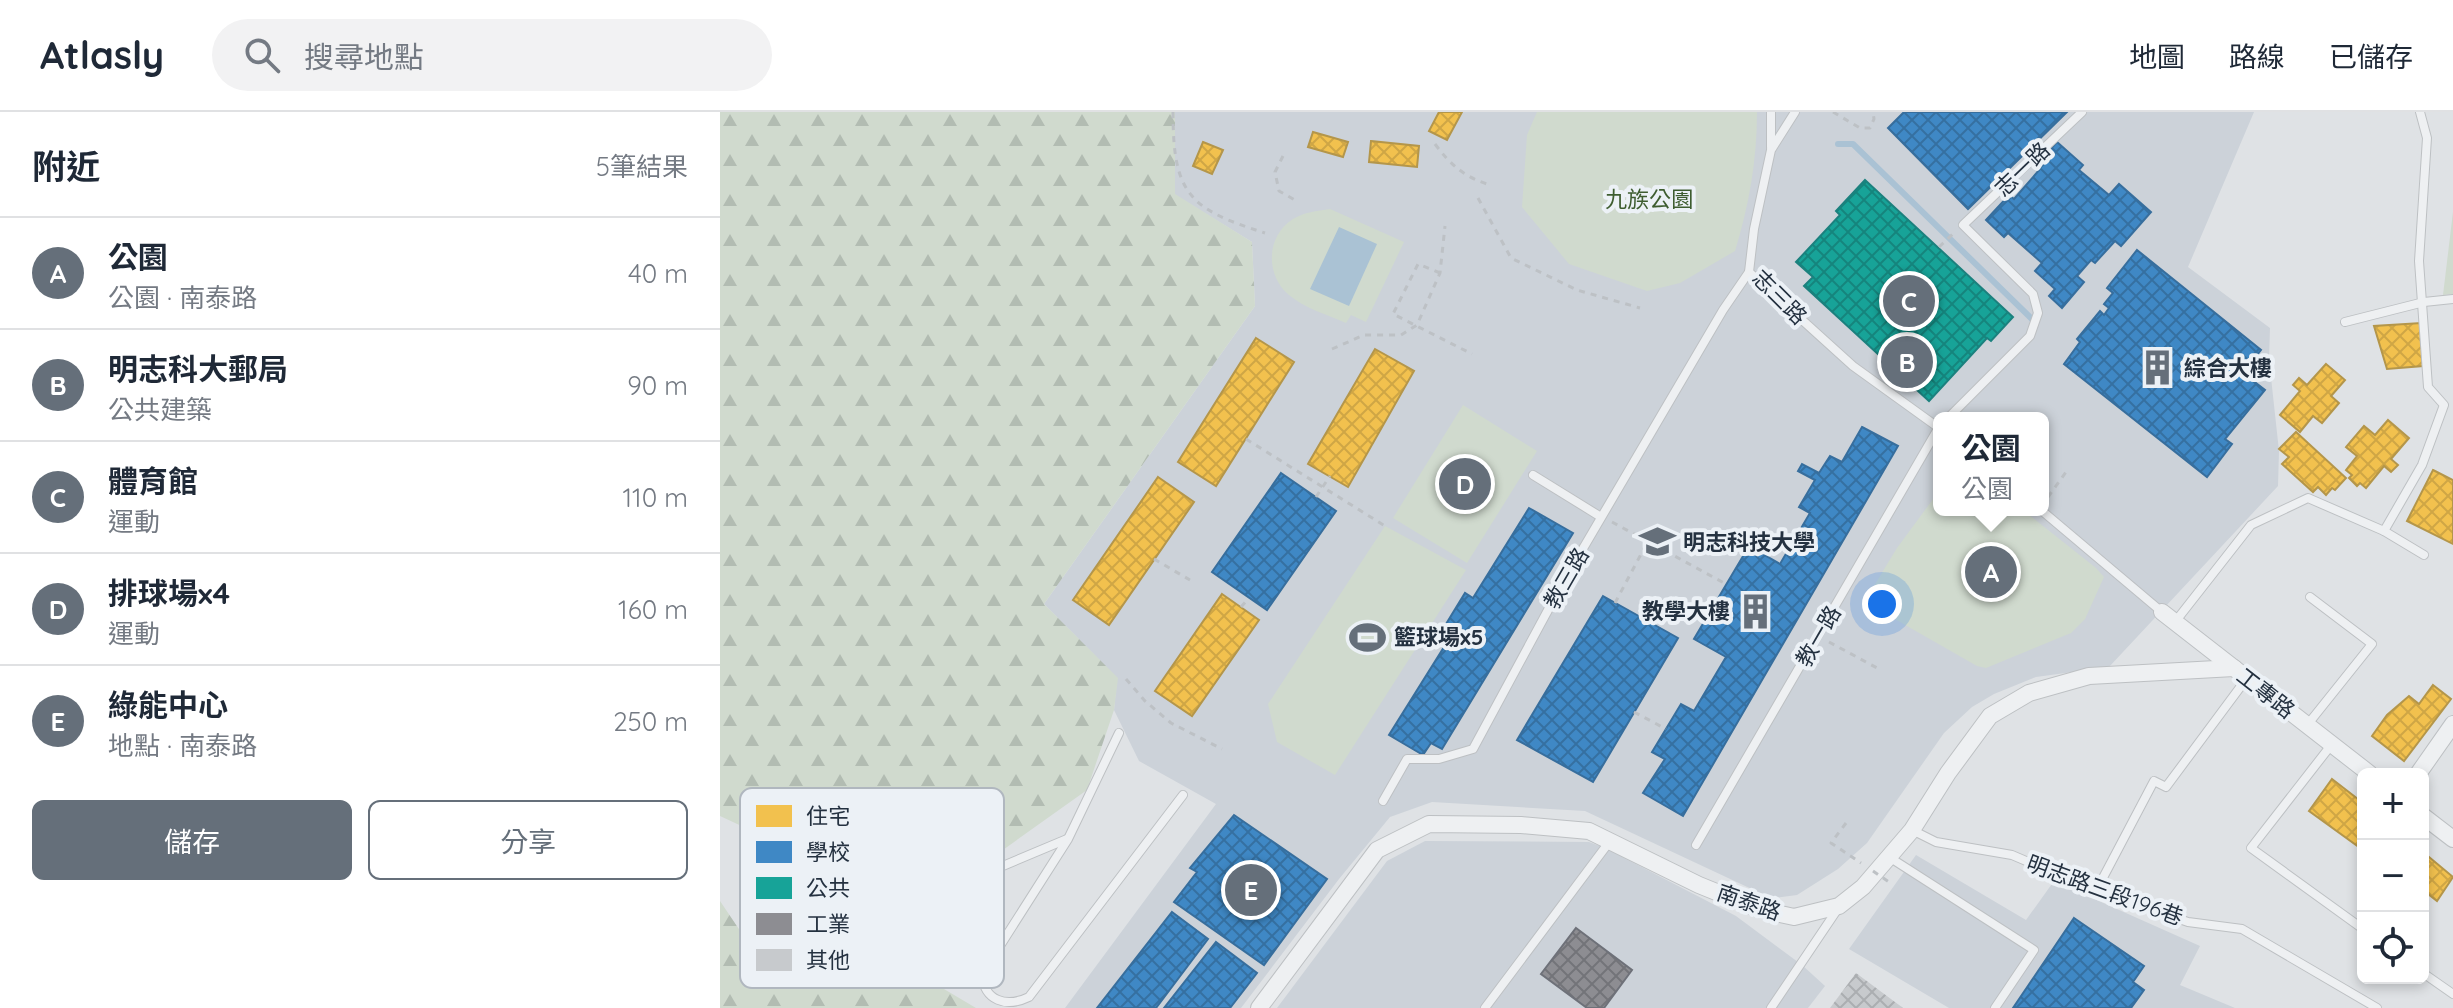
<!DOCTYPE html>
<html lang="zh-TW">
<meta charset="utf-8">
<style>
:root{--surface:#fff;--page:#f2f2f3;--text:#1f2937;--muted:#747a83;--line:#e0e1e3;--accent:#656f7a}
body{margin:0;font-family:Quicksand,"Noto Sans TC",sans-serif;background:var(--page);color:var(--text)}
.controls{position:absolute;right:24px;bottom:24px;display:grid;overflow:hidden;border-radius:12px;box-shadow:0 4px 12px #0003}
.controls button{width:72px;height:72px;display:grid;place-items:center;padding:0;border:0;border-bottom:2px solid var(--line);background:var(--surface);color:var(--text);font:40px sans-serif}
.you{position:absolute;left:1162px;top:492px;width:28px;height:28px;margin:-20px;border:6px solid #fff;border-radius:50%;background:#1a73e8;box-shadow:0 0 0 12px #1a73e833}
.badge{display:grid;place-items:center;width:52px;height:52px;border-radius:50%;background:var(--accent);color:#fff;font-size:26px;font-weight:700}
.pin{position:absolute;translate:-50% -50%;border:4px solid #fff;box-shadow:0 2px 8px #0006}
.popup{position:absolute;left:1213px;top:300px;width:116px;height:104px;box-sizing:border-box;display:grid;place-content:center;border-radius:12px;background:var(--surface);filter:drop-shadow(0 2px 6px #0005);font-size:26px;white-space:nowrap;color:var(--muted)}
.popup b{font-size:30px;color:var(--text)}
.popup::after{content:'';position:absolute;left:50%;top:100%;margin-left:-16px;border:16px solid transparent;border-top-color:var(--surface)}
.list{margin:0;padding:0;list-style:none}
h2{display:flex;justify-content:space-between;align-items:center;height:104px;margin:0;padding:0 32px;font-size:34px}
h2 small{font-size:26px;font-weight:400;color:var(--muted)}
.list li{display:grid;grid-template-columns:52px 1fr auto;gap:24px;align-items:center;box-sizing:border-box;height:112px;padding:0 32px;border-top:2px solid var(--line)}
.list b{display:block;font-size:30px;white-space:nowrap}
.list p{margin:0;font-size:26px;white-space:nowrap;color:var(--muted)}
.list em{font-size:26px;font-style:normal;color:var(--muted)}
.actions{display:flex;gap:16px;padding:24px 32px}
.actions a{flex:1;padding:18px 0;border:2px solid var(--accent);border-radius:12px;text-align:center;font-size:28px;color:var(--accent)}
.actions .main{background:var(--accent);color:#fff}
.icon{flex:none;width:44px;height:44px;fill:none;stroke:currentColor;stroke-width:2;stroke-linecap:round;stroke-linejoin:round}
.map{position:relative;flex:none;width:1733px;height:896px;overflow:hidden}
header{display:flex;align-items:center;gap:48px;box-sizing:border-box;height:112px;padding:0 40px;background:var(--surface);border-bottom:2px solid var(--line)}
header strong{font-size:38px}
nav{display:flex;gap:44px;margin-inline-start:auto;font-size:28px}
.search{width:560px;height:72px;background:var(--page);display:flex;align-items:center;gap:20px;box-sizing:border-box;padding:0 28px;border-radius:44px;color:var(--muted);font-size:30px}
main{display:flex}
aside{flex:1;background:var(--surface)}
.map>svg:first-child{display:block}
.built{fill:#ccd2d9;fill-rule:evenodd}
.forest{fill:url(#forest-firs)}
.green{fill:#d0dace}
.water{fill:#aac2d4}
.homes{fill:url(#homes-cross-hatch);stroke:#b4964a;stroke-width:2}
.schools{fill:url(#schools-cross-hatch);stroke:#376e9d;stroke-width:2}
.public{fill:url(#public-cross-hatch);stroke:#1b817e;stroke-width:2}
.industry{fill:url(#industry-cross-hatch);stroke:#6e7179;stroke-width:2}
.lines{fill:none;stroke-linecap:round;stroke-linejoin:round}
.stream{stroke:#aac2d4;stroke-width:6}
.building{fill:url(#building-cross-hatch)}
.service-casing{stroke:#bdc0c3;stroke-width:10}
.minor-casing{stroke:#bdc0c3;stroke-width:18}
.path{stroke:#bdc1c5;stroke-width:3;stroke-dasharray:6 6;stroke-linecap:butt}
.service{stroke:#eef0f2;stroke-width:8}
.minor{stroke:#eef0f2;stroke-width:16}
.path-bridge{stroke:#bdc1c5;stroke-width:3;stroke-dasharray:6 6;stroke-linecap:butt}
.labels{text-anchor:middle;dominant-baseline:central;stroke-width:8;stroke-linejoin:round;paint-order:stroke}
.street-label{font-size:22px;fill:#243140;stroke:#ecf1f6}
.park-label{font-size:22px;fill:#3e5d30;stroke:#ecf1f6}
.poi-label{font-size:22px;font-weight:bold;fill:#243140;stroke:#ecf1f6;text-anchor:start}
.key{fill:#ecf1f6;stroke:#b0b7bf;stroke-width:2}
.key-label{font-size:22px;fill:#243140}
</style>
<header>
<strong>Atlasly</strong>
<div class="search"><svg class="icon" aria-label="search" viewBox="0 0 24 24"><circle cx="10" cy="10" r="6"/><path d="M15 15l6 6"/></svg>搜尋地點</div>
<nav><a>地圖</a><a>路線</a><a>已儲存</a></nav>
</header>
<main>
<aside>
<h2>附近<small>5筆結果</small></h2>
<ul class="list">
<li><span class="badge">A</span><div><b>公園</b><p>公園 · 南泰路</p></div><em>40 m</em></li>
<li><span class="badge">B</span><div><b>明志科大郵局</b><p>公共建築</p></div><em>90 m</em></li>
<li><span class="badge">C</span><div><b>體育館</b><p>運動</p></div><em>110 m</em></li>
<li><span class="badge">D</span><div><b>排球場x4</b><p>運動</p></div><em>160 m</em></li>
<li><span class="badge">E</span><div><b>綠能中心</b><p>地點 · 南泰路</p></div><em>250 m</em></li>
</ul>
<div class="actions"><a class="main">儲存</a><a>分享</a></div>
</aside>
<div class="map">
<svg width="1733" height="896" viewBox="0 0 1733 896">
<defs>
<pattern id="forest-firs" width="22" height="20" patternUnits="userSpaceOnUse" patternTransform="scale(2)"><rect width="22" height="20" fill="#d0dace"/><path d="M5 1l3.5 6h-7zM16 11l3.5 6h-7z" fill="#b2bcb2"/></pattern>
<pattern id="homes-cross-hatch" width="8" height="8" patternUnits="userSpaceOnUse" patternTransform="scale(2)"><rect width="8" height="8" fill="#f2c14e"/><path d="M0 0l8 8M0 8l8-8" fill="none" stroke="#cfa645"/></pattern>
<pattern id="schools-cross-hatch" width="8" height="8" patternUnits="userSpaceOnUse" patternTransform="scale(2)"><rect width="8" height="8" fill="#3f88c5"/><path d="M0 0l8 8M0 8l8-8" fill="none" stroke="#3570a1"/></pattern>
<pattern id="public-cross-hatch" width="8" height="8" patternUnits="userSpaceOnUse" patternTransform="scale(2)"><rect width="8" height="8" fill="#17a398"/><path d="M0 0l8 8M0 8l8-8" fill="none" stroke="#15857d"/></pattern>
<pattern id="industry-cross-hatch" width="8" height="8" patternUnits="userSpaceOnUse" patternTransform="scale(2)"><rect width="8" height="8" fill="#8d8d92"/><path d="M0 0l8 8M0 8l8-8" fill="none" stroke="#737479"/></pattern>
<pattern id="building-cross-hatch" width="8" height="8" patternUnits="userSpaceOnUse" patternTransform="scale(2)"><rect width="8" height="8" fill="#c7cacd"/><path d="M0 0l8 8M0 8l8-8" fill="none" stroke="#abaeb1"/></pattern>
</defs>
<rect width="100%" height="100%" fill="#dfe2e5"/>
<g class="built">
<path d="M455,0H1534L1468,155L1550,216L1549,247L1559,339L1558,374L1389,555L1316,565L1274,582L1252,595L1224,621L1147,731L1118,757L1077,783L1053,786L1038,780L865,699L712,690L670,705L619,767L521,896H345L496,692L419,649L394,598L397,566L324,492L535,194L532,130L455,83ZM1219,306H1323V398H1219Z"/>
<path d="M705,729L869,730L885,736L1016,804L1082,853L1105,874L1088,896H557L667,749Z"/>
<path d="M1196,743L1306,808L1334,769L1480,834L1460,873L1515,896H1229L1129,837Z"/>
</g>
<g class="forest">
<path d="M0,0H455V82L532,130L535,194L324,492L398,566L394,598L367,678L266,750L45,725L0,704Z"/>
<path d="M0,789L25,826L170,845L256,896H0Z"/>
</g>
<g class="green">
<path d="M817,0H1037C1037,48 1029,93 1015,139L960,171L927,179L849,152L802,95L807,23Z"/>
<path d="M610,97L684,130L646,210L631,203L626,211C608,203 584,196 569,183C545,163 546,124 573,107C585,100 596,99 610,97Z"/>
<path d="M1733,100V182L1723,183Z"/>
<path d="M743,293L817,339L747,451L673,406Z"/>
<path d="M1219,379V398H1303L1376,456L1384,465L1365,507L1351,521L1266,556L1257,554L1166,502L1149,482L1177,436Z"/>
<path d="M665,414L746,458L615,663L557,630L548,592Z"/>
</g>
<path class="water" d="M619,115L657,132L629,194L590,177Z"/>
<g class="homes">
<path d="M719,0H742L727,28L709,19Z"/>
<path d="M593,20L628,30L623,45L588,35Z"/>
<path d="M651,29L699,34L697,55L649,50Z"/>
<path d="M483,30L503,38L492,62L473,54Z"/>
<path d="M1701,211L1703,254L1667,257L1654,214Z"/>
<path d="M536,226L574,250L496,374L458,350Z"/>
<path d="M655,237L694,259L628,375L588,352Z"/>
<path d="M1606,252L1625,268L1611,284L1619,291L1602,311L1593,304L1580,320L1560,303L1580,279L1573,273L1579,266L1587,273Z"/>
<path d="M1668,308L1689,326L1671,347L1678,353L1671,360L1664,354L1646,376L1640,371L1637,374L1629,366L1632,363L1626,358L1637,344L1626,335L1644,314L1655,323Z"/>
<path d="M1576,320L1626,366L1615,378L1612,376L1606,383L1598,375L1593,380L1562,352L1569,345L1559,337Z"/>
<path d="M1713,358L1733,368V432L1687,409Z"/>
<path d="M438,365L474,390L389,513L353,488Z"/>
<path d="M502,482L539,508L472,604L435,579Z"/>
<path d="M1713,573L1731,587L1684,649L1652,624L1667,603L1689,584L1699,592Z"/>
<path d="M1612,667L1643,691V738L1589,699Z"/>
<path d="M1703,740L1733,765L1717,789L1703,778Z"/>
</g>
<g class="schools">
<path d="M1184,0H1347L1248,97L1168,16Z"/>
<path d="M1337,30L1363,53L1359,58L1389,83L1399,72L1431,100L1401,134L1395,129L1375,151L1371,148L1357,164L1364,170L1342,196L1329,184L1335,177L1315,159L1322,151L1288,121L1284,125L1266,108L1289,83L1294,87L1320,57L1316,53Z"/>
<path d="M1417,138L1541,238L1523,261L1545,278L1505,327L1512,332L1487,365L1344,252L1360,230L1357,227L1380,199L1384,203L1389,196L1384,192L1393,181L1387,176Z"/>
<path d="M1142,315L1178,334L963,704L923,681L945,647L932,640L961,592L974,599L1006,545L974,527L1029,434L1060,452L1090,401L1079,395L1095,368L1078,359L1082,352L1099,361L1110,344L1122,350Z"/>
<path d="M561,361L616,399L547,498L492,460Z"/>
<path d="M809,396L853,421L722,637L711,631L703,643L669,623L729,527L720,522L745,481L753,486Z"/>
<path d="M883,484L958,526L873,670L797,628Z"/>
<path d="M514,703L607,767L544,853L454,790L477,760L470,756Z"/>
<path d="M452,800L488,827L436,896H377Z"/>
<path d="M1354,806L1424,854L1413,870L1424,878L1411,896H1293Z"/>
<path d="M496,830L537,861L510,896H444Z"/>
</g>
<path class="public" d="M1145,68L1293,205L1271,229L1267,226L1209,289L1084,174L1093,165L1076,150L1120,103L1116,99Z"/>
<path class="industry" d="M856,816L912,858L884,896H867L821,862Z"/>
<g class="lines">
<path class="stream" d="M1118,32H1133L1315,210"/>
</g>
<path class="building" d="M1136,861L1183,896H1110Z"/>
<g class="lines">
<defs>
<g id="service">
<path d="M1051,0V35"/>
<path d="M1075,0L1051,38L1034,117L1029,160L1133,254L1219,316"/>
<path d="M1625,210L1704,190L1733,187"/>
<path d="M1228,306L1310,224L1318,201L1313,182L1243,113L1362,0"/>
<path d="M813,363L881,405"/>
<path d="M1321,398L1442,500"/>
<path d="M1664,419L1704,443"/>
<path d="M1455,510L1531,413L1588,386L1664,419L1702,353L1724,293L1708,275L1699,149L1707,26L1700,0"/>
<path d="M1588,612L1652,532L1590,485"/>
<path d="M399,621L348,727L262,862C264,889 286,896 309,885L463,683"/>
<path d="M1612,632L1531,736L1643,817"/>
<path d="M663,689L687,647H719L753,637L841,474L1003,198L1029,160"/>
<path d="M1192,718L1216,730L1292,743L1376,779L1468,810L1522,817L1657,896"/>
<path d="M976,733L1219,315"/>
<path d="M1169,745L1314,838L1275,896"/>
<path d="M216,769L259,764L347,727"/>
<path d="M1376,779L1434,669L1446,675L1527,566"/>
<path d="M1703,861L1733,882"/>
<path d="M765,896L890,729"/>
<path d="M1051,896L1119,795"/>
</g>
<g id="minor">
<path d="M1442,500L1650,662"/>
<path d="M1698,662L1733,612"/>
<path d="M1703,704L1733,727"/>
<path d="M539,896L657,738L709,712L801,713L869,719L979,773L1038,797L1074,805L1119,794L1143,775L1192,718L1228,661L1270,604L1309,581L1369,564L1514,556"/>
</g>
</defs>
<use href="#service" class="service-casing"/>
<use href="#minor" class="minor-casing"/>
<g class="path">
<path d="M453,0C453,82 469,97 545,121"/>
<path d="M1113,0L1140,16H1150L1154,7L1153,0"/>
<path d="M715,32C730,52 743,64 767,72"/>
<path d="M563,44L555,60L559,79L575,88"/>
<path d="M758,86L791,146L857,178L920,196"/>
<path d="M1219,135L1234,121"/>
<path d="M720,161L698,152L673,202L752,242"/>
<path d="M612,237L644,223H681L697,213L720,161L725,114"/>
<path d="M526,327L665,414"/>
<path d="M1328,385L1346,360"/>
<path d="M892,410L1006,472"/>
<path d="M434,447L470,468"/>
<path d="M895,491L928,429"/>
<path d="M521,495L529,486"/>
<path d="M1109,530L1159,557"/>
<path d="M406,567L425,589L451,611L502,637"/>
<path d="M914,600L946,617"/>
<path d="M1126,711L1111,731L1141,751"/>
</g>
<use href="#service" class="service"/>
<use href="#minor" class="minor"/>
<g class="path-bridge">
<path d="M1314,32L1326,42"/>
<path d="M596,385L610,364"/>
<path d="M1153,759L1172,772"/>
</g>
</g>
<defs>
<symbol id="building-bare" viewBox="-9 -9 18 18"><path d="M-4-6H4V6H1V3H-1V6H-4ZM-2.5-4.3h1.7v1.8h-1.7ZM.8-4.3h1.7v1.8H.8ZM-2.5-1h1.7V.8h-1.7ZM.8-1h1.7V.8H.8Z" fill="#656f7a" stroke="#ecf1f6" stroke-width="2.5" paint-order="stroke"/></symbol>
<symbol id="university-bare" viewBox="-9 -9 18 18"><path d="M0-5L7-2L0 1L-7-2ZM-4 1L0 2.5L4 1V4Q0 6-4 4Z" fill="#656f7a" stroke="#ecf1f6" stroke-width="2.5" paint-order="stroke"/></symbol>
<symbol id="stadium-bare" viewBox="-9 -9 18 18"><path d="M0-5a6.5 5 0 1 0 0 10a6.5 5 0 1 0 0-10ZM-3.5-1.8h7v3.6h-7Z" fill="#656f7a" stroke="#ecf1f6" stroke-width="2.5" paint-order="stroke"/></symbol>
</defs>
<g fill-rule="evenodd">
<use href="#building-bare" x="1412" y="230" width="51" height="51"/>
<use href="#university-bare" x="912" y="404" width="51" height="51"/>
<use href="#building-bare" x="1010" y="474" width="51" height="51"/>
<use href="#stadium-bare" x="622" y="500" width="51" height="51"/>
</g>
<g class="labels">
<g class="street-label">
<text transform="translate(1302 57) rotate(-44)">志一路</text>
<text transform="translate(1060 185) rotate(45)">志三路</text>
<text transform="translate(846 466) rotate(-60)">教三路</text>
<text transform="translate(1098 524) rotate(-60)">教一路</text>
<text transform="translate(1546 581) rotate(38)">工專路</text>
<text transform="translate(1385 778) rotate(20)">明志路三段196巷</text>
<text transform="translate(1029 790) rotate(19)">南泰路</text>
</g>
<g class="park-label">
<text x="929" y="87">九族公園</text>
</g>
<g class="poi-label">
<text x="1464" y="256">綜合大樓</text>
<text x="963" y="430">明志科技大學</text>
<text x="1010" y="499" text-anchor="end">教學大樓</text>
<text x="674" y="525">籃球場x5</text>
</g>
</g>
<rect x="20" y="676" width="264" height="200" rx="12" class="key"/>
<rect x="36" y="693" width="36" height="22" fill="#f2c14e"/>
<rect x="36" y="729" width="36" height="22" fill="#3f88c5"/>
<rect x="36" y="765" width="36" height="22" fill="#17a398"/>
<rect x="36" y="801" width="36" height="22" fill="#8d8d92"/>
<rect x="36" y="837" width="36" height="22" fill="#c7cacd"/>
<g class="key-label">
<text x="86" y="712">住宅</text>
<text x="86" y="748">學校</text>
<text x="86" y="784">公共</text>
<text x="86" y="820">工業</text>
<text x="86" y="856">其他</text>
</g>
</svg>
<div class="controls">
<button>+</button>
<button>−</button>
<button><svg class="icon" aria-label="locate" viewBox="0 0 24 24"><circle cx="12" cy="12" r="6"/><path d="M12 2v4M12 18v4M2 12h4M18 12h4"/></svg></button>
</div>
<div class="you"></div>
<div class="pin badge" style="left:1271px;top:460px">A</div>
<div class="popup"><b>公園</b>公園</div>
<div class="pin badge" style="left:1187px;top:250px">B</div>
<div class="pin badge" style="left:1189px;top:189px">C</div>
<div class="pin badge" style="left:745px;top:372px">D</div>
<div class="pin badge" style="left:531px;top:778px">E</div>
</div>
</main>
